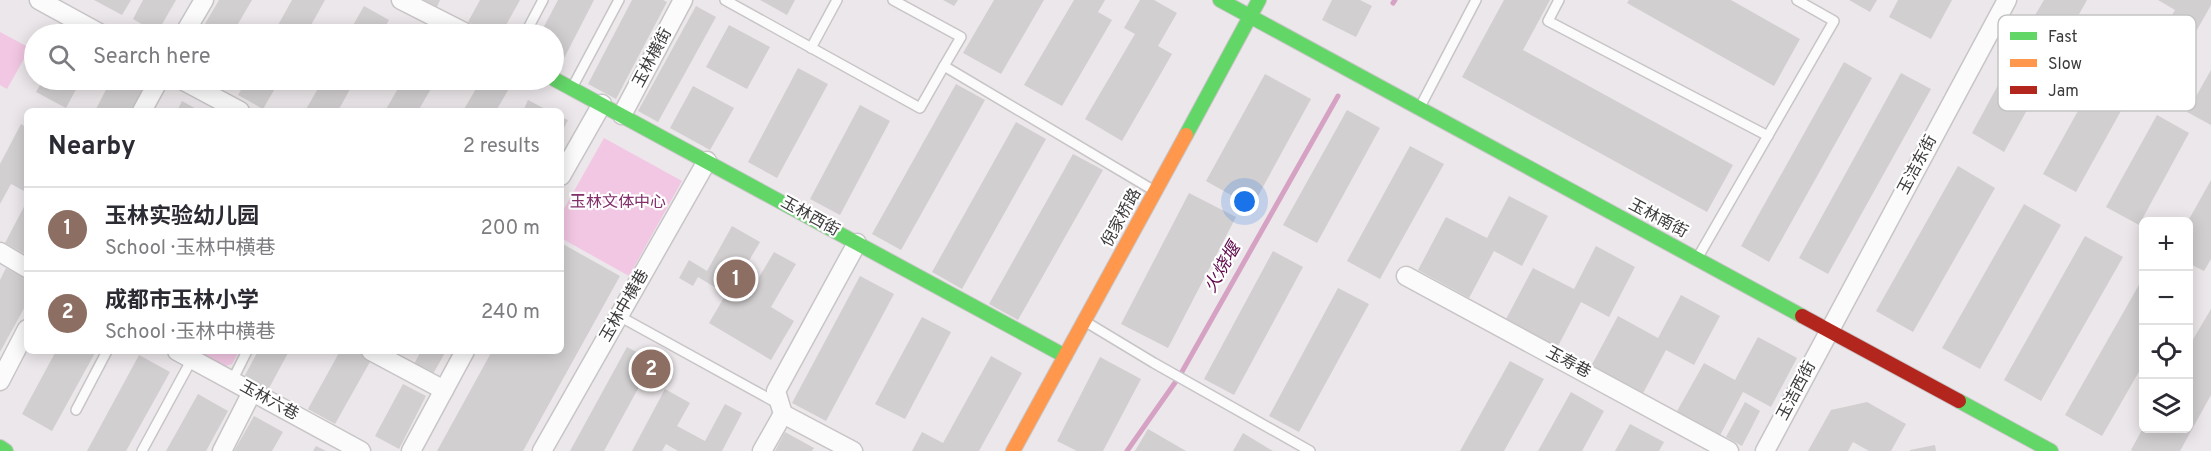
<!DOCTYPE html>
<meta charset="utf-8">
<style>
:root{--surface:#fff;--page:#f7f7f7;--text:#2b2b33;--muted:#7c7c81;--line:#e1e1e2;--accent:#7c3aed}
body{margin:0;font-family:Overpass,"Noto Sans SC",sans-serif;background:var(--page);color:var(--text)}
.controls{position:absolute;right:18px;bottom:18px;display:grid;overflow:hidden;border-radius:9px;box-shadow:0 3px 15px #0003}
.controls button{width:54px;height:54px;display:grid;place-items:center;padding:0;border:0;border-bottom:2px solid var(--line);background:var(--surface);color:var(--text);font:30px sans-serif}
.you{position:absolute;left:1245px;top:202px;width:21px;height:21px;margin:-15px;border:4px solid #fff;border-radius:50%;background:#1a73e8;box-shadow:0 0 0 9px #1a73e833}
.badge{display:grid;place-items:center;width:39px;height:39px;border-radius:50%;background:var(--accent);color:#fff;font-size:20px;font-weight:700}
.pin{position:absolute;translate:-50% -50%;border:3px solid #fff;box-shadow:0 2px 6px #0006}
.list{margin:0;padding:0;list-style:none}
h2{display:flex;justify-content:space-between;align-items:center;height:78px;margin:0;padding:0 24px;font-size:26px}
h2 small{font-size:20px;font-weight:400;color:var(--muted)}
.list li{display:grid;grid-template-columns:39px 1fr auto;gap:18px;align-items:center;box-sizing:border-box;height:84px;padding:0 24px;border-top:2px solid var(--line)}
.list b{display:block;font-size:22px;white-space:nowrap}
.list p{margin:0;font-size:20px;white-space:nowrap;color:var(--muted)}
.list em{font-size:20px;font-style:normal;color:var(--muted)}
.icon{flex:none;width:33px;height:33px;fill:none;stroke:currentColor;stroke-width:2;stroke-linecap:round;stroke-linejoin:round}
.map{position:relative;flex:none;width:2211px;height:451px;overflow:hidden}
.search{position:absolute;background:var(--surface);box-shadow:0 3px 15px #0003;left:24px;top:24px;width:540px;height:66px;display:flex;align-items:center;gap:15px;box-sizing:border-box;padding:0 21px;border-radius:33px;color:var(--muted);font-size:22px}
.panel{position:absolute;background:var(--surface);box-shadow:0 3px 15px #0003;left:24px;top:108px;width:540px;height:246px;border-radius:9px}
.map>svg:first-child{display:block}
.green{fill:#f2c7e3}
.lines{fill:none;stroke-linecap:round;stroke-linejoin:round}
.stream{stroke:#d6a2c4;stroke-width:5}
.building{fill:#d2cfd1}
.lane-casing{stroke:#c8c5c7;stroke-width:12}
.street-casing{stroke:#c8c5c7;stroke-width:21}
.fast-casing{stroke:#c8c5c7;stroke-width:16}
.slow-casing{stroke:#c8c5c7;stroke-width:16}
.jam-casing{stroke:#c8c5c7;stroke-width:16}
.lane{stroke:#fcfbfc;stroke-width:9}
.street{stroke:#fcfbfc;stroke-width:18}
.fast{stroke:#63d668;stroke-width:14}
.slow{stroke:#ff974d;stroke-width:14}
.jam{stroke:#b3261e;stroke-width:14}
.labels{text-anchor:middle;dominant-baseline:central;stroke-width:4.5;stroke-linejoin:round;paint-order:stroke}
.street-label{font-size:16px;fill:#3c3a3b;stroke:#fff}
.park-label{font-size:16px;fill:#822f6b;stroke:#fff}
.water-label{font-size:18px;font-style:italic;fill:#5f094c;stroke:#fff}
.key{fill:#fff;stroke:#c4c4c4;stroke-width:1.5}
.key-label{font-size:16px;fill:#3c3a3b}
</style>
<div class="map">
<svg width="2211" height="451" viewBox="0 0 2211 451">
<rect width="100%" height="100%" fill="#ece7ea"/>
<g class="green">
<path d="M0,32L30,48L7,89L0,85Z"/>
<path d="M604,138L682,181L629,276L561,238V214Z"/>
<path d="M193,351H239L232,364L222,367Z"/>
</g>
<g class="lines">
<g class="stream">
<path d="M1393,3L1395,0"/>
<path d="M1127,451L1179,377L1338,96"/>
</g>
</g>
<g class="building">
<path d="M94,0H131L122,15Z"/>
<path d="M143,0H176L157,33L133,19Z"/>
<path d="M219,0H252L232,34H199Z"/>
<path d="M292,0H325L306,34H273Z"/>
<path d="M424,0H440L437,7Z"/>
<path d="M480,0H520L501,34H492L468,22Z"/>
<path d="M558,0H594L557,72L554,71V34H540Z"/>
<path d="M632,0H663L667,2L616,99L588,84Z"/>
<path d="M760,0H795L787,15Z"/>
<path d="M943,0H958L954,6Z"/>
<path d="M994,0H1044L1001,74L963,53Z"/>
<path d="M1074,0H1105L1098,12L1112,20L1062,106L1024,85Z"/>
<path d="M1140,0H1154L1177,13L1158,46L1172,54L1122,141L1085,119L1135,34L1124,28Z"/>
<path d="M1332,0H1360L1372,6L1356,37L1322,20Z"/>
<path d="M1504,0H1550L1523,50L1733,165L1707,212L1462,77Z"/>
<path d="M1629,0H1731L1800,39L1774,86L1627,3Z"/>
<path d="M1849,0H1877L1870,12Z"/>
<path d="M1898,0H1952L1931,39L1889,17Z"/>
<path d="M2044,0H2087L2064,41L2031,22Z"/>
<path d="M2158,0H2211V5L2165,87L2094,47L2110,19L2155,44L2175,10Z"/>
<path d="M364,6L389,20L381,34H348Z"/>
<path d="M696,6L716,17L658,122L638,111Z"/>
<path d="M729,25L770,47L747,89L706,67Z"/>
<path d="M2022,41L2055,59L2004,152L1972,133Z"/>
<path d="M1844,62L1872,78L1769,262L1741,246Z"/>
<path d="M798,68L828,84L777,178L748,162Z"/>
<path d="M2211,70V125L2187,112Z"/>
<path d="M1901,73L1931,89L1828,274L1799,258Z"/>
<path d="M1265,74L1311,99L1252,207L1206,181Z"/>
<path d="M43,80H81L66,108L36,92Z"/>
<path d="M111,80H132L146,86L133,111H95Z"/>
<path d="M247,80H280L263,109L238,95Z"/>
<path d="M323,80H355L338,111H305Z"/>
<path d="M403,80H436L418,111H385Z"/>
<path d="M481,80H502L511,85L496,111H463Z"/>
<path d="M2094,82L2127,100L2076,192L2043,174Z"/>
<path d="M956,84L985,100L901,250L872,234Z"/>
<path d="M693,86L734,108L710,150L670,128Z"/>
<path d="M528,100L549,111H523Z"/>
<path d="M182,101L200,111H177Z"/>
<path d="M860,105L890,121L840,215L810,199Z"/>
<path d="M1347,110L1380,128L1317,243L1283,225Z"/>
<path d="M2157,115L2189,133L2139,225L2106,207Z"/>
<path d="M561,117L568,120L561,134Z"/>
<path d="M1016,122L1046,139L962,289L932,272Z"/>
<path d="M21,124L27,128V190L26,192L11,184L0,204V164Z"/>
<path d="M1410,146L1444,164L1380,279L1347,261Z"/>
<path d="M1073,154L1103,170L1018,320L989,304Z"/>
<path d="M1958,166L1995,188L1913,332L1876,311Z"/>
<path d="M2211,180V259L2204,271L2188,263V221Z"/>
<path d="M1189,193L1236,217L1168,348L1121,324Z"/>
<path d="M1509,196L1548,216L1522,266L1494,251L1469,298L1418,270L1446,217L1487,238Z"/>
<path d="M27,201V255L5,243Z"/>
<path d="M2024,204L2061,225L1980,369L1942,348Z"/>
<path d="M732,226L760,242L737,281L752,289L774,252L796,264L771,307L794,321L771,360L709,323L726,294L698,277L693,286L679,278L689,260L707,271Z"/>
<path d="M2085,236L2123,257L2041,401L2004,380Z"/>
<path d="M561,243L620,276L523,451H437L492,351H561Z"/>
<path d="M1596,246L1635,267L1609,317L1581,302L1557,348L1505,321L1533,268L1574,289Z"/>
<path d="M1273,251L1303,267L1234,395L1204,379Z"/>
<path d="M6,268L27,279V303L0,352V280Z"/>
<path d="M860,276L894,294L826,421L792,403Z"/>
<path d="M2144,276V363L2102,436L2065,415Z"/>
<path d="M1338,288L1369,304L1299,432L1269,416Z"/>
<path d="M1681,295L1720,316L1694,365L1666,350L1641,397L1589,370L1618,316L1658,338Z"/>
<path d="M2211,309V395L2180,451H2133L2131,450L2143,428H2188V348Z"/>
<path d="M922,317L951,332L905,419L875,404Z"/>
<path d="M1758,337L1797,358L1771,407L1743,392L1718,439L1676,413L1704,363L1735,380Z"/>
<path d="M627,347L653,361L604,451H570Z"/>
<path d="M56,351H96L52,431L22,414Z"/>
<path d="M258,351H289L267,392L243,379Z"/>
<path d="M340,351H356L371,360L335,424L308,409Z"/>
<path d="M421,351H446L433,374L414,364Z"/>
<path d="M139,355L170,372L126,451H87Z"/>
<path d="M991,356L1022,373L979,451H912L922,432L943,443Z"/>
<path d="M1100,357L1141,379L1103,451H1077L1057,441Z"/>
<path d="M1510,361L1544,379L1504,451H1460Z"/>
<path d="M403,384L426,396L399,449L375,436Z"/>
<path d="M665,389L690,403L677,426L705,441L725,404L742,413L722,451H678L666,444L662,451H632Z"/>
<path d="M1571,392L1604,411L1582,451H1538Z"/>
<path d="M198,394L228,411L206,451H166Z"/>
<path d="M1745,402L1760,411L1742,446L1726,437Z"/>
<path d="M1867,402L1906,424L1891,451H1869L1853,442L1848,451H1808L1831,410Z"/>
<path d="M254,416L283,432L272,451H234Z"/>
<path d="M1630,424L1664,442L1659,451H1615Z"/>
<path d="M1148,429L1186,451H1135Z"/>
<path d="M785,432L814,448L812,451H775Z"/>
<path d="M1243,433L1273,451H1233Z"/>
<path d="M1935,445L1936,451H1910V450Z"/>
<path d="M316,446L326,451H313Z"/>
</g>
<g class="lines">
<defs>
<g id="lane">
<path d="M725,0L920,108L944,66"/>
<path d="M893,0L961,37L944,66L1153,190"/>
<path d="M1559,0L1548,21L1768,136"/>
<path d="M525,34L543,0"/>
<path d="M811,48L837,0"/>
<path d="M573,86L619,0"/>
<path d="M1420,107L1476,0"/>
<path d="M1698,257L1834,21L1797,0"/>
<path d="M619,316L777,403"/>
<path d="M1086,322L1154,363L1310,451"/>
<path d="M232,381L247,351"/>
<path d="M76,410L107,351"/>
<path d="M142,451L192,359"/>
</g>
<g id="street">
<path d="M39,0L101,34"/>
<path d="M401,0L468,34"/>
<path d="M184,34L204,0"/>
<path d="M182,80L240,111"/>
<path d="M142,111L159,80"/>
<path d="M622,115L683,0"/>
<path d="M561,176L602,104"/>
<path d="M0,252L27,268"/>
<path d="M1406,276L1729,451"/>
<path d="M177,351L361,451"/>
<path d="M371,351L444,390"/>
<path d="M0,381L27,329"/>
<path d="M783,414L853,451"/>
<path d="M222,451L252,392"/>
<path d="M411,451L465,351"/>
<path d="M542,451L707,161"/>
<path d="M762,451L783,414L776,391L857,243"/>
<path d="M1765,451L2007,0"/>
</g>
<g id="fast">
<path d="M1220,0L1802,316"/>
<path d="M554,79L1065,356"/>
<path d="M1186,135L1259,0"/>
<path d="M1959,401L2051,451"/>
<path d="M0,447L6,451"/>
</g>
<path id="slow" d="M1013,451L1186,135"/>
<path id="jam" d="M1802,316L1959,401"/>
</defs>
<use href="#lane" class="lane-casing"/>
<use href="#street" class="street-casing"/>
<use href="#fast" class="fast-casing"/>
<use href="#slow" class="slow-casing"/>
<use href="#jam" class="jam-casing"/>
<use href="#lane" class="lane"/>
<use href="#street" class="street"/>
<use href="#fast" class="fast"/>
<use href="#slow" class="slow"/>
<use href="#jam" class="jam"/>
</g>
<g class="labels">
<g class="street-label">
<text transform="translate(653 58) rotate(-62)">玉林横街</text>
<text transform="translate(1918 165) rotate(-62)">玉洁东街</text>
<text transform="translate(810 217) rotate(29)">玉林西街</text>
<text transform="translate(1122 218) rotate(-61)">倪家桥路</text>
<text transform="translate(1658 219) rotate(28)">玉林南街</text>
<text transform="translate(625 306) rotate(-60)">玉林中横巷</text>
<text transform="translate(1568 363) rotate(28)">玉寿巷</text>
<text transform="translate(1797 391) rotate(-62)">玉洁西街</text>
<text transform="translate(269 401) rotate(29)">玉林六巷</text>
</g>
<g class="park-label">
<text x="618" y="203">玉林文体中心</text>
</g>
<g class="water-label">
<text transform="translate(1223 268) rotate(-60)">火烧堰</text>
</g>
</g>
<rect x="1998" y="15" width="198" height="96" rx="9" class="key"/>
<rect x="2010" y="32" width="27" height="8" fill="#63d668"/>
<rect x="2010" y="59" width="27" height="8" fill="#ff974d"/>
<rect x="2010" y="86" width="27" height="8" fill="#b3261e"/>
<g class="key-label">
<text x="2048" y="42">Fast</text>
<text x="2048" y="69">Slow</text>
<text x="2048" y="96">Jam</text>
</g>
</svg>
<div class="controls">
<button>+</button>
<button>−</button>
<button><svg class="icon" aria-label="locate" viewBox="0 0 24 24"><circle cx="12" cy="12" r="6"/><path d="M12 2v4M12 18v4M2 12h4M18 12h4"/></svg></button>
<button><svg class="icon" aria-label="layers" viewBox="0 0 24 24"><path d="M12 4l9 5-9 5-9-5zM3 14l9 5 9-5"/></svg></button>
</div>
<div class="you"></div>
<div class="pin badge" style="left:736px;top:279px;background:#8d6e63">1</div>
<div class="pin badge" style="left:651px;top:369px;background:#8d6e63">2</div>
<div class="search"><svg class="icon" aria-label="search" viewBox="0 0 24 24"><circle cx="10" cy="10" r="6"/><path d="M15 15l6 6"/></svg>Search here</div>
<section class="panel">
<h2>Nearby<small>2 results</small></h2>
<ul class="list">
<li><span class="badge" style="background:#8d6e63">1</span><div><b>玉林实验幼儿园</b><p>School · 玉林中横巷</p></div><em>200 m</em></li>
<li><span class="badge" style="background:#8d6e63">2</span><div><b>成都市玉林小学</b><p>School · 玉林中横巷</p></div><em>240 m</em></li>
</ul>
</section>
</div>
